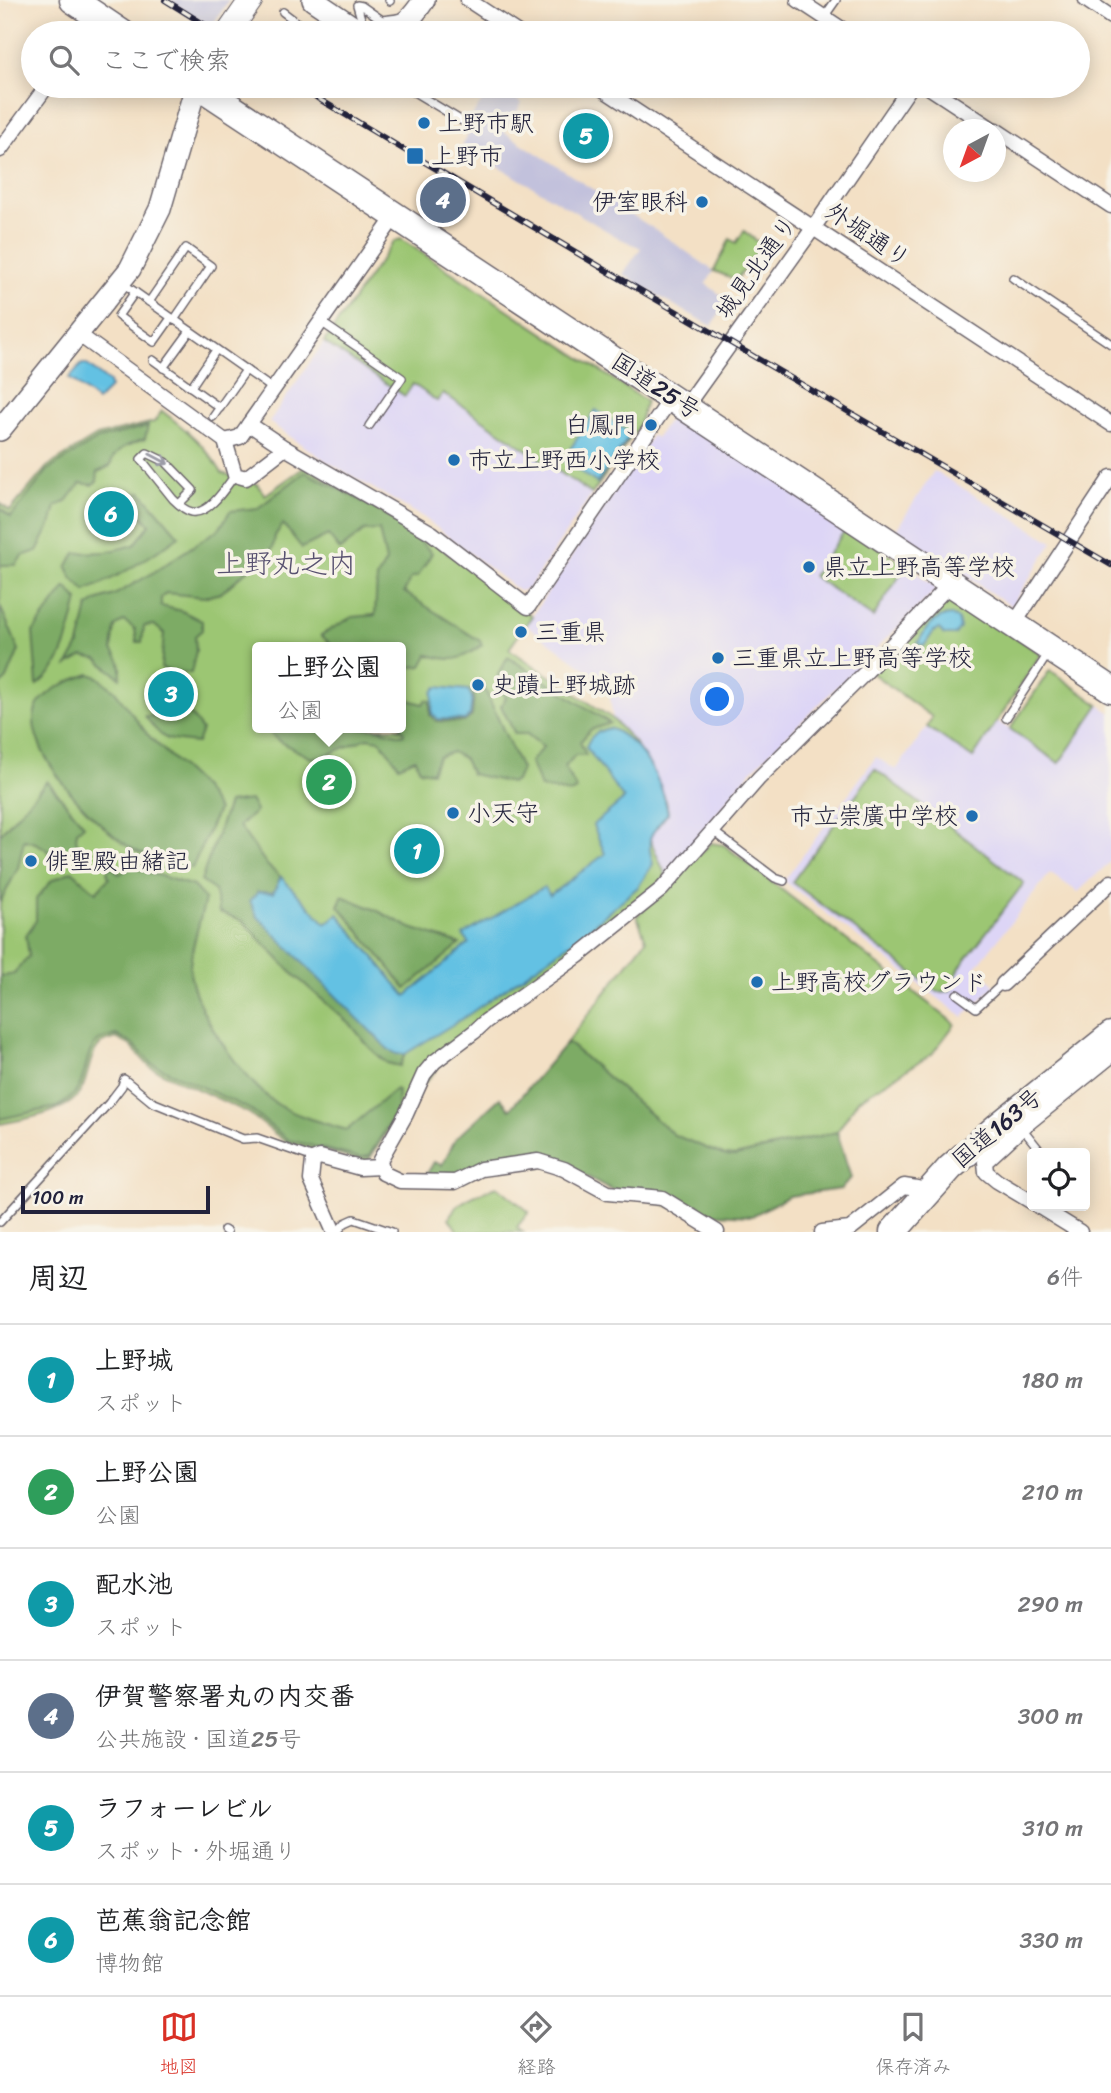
<!DOCTYPE html>
<html lang="ja">
<meta charset="utf-8">
<style>
:root{--surface:#fff;--page:#f6f6f6;--text:#202124;--muted:#757577;--line:#e0e0e0;--accent:#d93025}
body{margin:0;font-family:Sriracha,"Klee One",sans-serif;background:var(--page);color:var(--text)}
.controls{position:absolute;right:21px;bottom:21px;display:grid;overflow:hidden;border-radius:7px;box-shadow:0 4px 18px #0003}
.controls button{width:63px;height:63px;display:grid;place-items:center;padding:0;border:0;border-bottom:2px solid var(--line);background:var(--surface);color:var(--text);font:35px sans-serif}
.compass{position:absolute;left:943px;top:119px;width:63px;height:63px;border-radius:50%;background:var(--surface);box-shadow:0 4px 18px #0003;rotate:221deg}
.scale{position:absolute;left:21px;bottom:18px;width:189px;box-sizing:border-box;padding-left:7px;border:4px solid #22223b;border-top:0;font-size:19px;line-height:24px;white-space:nowrap;color:#22223b;-webkit-text-stroke:5px #f7f3e8;paint-order:stroke}
.you{position:absolute;left:718px;top:700px;width:24px;height:24px;margin:-18px;border:5px solid #fff;border-radius:50%;background:#1a73e8;box-shadow:0 0 0 10px #1a73e833}
.badge{display:grid;place-items:center;width:46px;height:46px;border-radius:50%;background:var(--accent);color:#fff;font-size:23px;font-weight:700}
.pin{position:absolute;translate:-50% -50%;border:4px solid #fff;box-shadow:0 2px 7px #0006}
.popup{position:absolute;left:252px;top:642px;width:154px;height:91px;box-sizing:border-box;display:grid;place-content:center;border-radius:7px;background:var(--surface);filter:drop-shadow(0 2px 5px #0005);font-size:23px;white-space:nowrap;color:var(--muted)}
.popup b{font-size:26px;color:var(--text)}
.popup::after{content:'';position:absolute;left:50%;top:100%;margin-left:-14px;border:14px solid transparent;border-top-color:var(--surface)}
.list{margin:0;padding:0;list-style:none}
h2{display:flex;justify-content:space-between;align-items:center;height:91px;margin:0;padding:0 28px;font-size:30px}
h2 small{font-size:23px;font-weight:400;color:var(--muted)}
.list li{display:grid;grid-template-columns:46px 1fr auto;gap:21px;align-items:center;box-sizing:border-box;height:112px;padding:0 28px;border-top:2px solid var(--line)}
.list b{display:block;font-size:26px;white-space:nowrap}
.list p{margin:0;font-size:23px;white-space:nowrap;color:var(--muted)}
.list em{font-size:23px;font-style:normal;color:var(--muted)}
.icon{flex:none;width:38px;height:38px;fill:none;stroke:currentColor;stroke-width:2;stroke-linecap:round;stroke-linejoin:round}
.map{position:relative;flex:none;width:1111px;height:1232px;overflow:hidden}
.search{position:absolute;background:var(--surface);box-shadow:0 4px 18px #0003;left:21px;right:21px;top:21px;height:77px;display:flex;align-items:center;gap:18px;box-sizing:border-box;padding:0 24px;border-radius:38px;color:var(--muted);font-size:26px}
.sheet{height:763px;background:var(--surface)}
nav{display:flex;justify-content:space-around;align-items:center;box-sizing:border-box;height:98px;border-top:2px solid var(--line);background:var(--surface);font-size:19px;color:var(--muted)}
nav a{display:grid;justify-items:center;gap:4px}
nav .on{color:var(--accent)}
.map>svg:first-child{display:block}
.built{fill:#ddd5f6}
.industrial{fill:#c2c1dc}
.green{fill:#9cc673;stroke:#5f7457;stroke-width:2;fill-rule:evenodd}
.forest{fill:#7dab65;stroke:#506650;stroke-width:2}
.water{fill:#64c1e3;stroke:#43728f;stroke-width:2}
.lines{fill:none;stroke-linecap:round;stroke-linejoin:round}
.lane-casing{stroke:#6b646b;stroke-width:10}
.street-casing{stroke:#6b646b;stroke-width:17}
.secondary-casing{stroke:#6b646b;stroke-width:24}
.primary-casing{stroke:#6b646b;stroke-width:25}
.highway-casing{stroke:#6b646b;stroke-width:29}
.lane{stroke:#fff;stroke-width:7}
.street{stroke:#fff;stroke-width:14}
.secondary{stroke:#fff;stroke-width:21}
.primary{stroke:#fff;stroke-width:23}
.highway{stroke:#fff;stroke-width:26}
.rail-casing{stroke:#22223b;stroke-width:6}
.rail{stroke:#f7f3e8;stroke-width:3.5;stroke-dasharray:10;stroke-linecap:butt}
.oneway{stroke:#9c9ca7}
.poi-dot{fill:#1f6fb2;stroke:#f7f3e8;stroke-width:2.5}
.labels{text-anchor:middle;dominant-baseline:central;stroke-width:7;stroke-linejoin:round;paint-order:stroke}
.poi-label{font-size:24px;fill:#22223b;stroke:#f7f3e8;text-anchor:start}
.street-label{font-size:24px;fill:#22223b;stroke:#f7f3e8}
.quarter-label{font-size:28px;fill:#585170;stroke:#f7f3e8}
</style>
<div class="map">
<svg width="1111" height="1232" viewBox="0 0 1111 1232">
<rect width="100%" height="100%" fill="#f7f3e8"/>
<filter id="ink" filterUnits="userSpaceOnUse"><feTurbulence type="fractalNoise" baseFrequency=".0143" numOctaves="2"/><feDisplacementMap in="SourceGraphic" scale="14" xChannelSelector="R" yChannelSelector="G"/><feConvolveMatrix kernelMatrix="1 2 1 2 8 2 1 2 1" color-interpolation-filters="sRGB"/></filter>
<filter id="wash" filterUnits="userSpaceOnUse"><feTurbulence type="fractalNoise" baseFrequency=".00686" numOctaves="4" result="noise"/><feDisplacementMap in="SourceGraphic" scale="28" xChannelSelector="R" yChannelSelector="G"/><feGaussianBlur stdDeviation="1.57" result="paint"/><feColorMatrix in="noise" values="0 0 0 0 0 0 0 0 0 0 0 0 0 0 0 0 0 1.4 0 .05"/><feComposite in="paint" operator="in"/></filter>
<g filter="url(#wash)">
<rect width="100%" height="100%" fill="#f3e0c5"/>
<g class="built">
<path d="M324,342L405,396L413,384L438,401L442,392L592,494L528,589L519,591L423,517L326,461L269,422Z"/>
<path d="M675,411L848,526L814,577L873,616L906,566L933,585L936,590L751,771L666,876L649,837L668,813L666,801L654,773L634,742L613,719L610,696L614,690L526,625L652,435L656,438Z"/>
<path d="M934,471L1053,542L1011,606L896,530Z"/>
<path d="M1099,705L1111,713V861L1078,892L1050,873L976,967L995,986L963,1017L784,881L876,757L896,770L927,727L972,758L997,721L1059,763Z"/>
</g>
<g class="industrial">
<path d="M170,0H229L211,27Z"/>
<path d="M492,86H496L522,103L504,132L657,231L714,271L706,284L728,300L712,326L670,303L623,274L641,248L619,238L462,145L469,134L463,130Z"/>
</g>
<g class="green">
<path d="M744,231L762,245L736,280L714,271L730,239L736,243Z"/>
<path d="M401,239L646,401L638,427L592,494L443,393L437,401L413,384L405,396L324,342L394,241Z"/>
<path d="M162,411C187,430 206,446 222,473L257,484L265,495L305,467L428,538L532,616L509,649L613,719L634,742L654,773L666,801L668,813L649,837L666,876L658,884L603,924L587,941L559,963L539,972L483,1015L400,1112L368,1161L361,1162L330,1152L305,1149L287,1143L249,1113L150,1067L130,1045L116,1038C112,1040 105,1041 101,1044C87,1054 90,1083 76,1097C62,1113 21,1120 0,1124V503L10,511L47,467L97,436L154,422ZM257,647H401V728H257Z"/>
<path d="M848,526L906,566L873,617L813,576Z"/>
<path d="M948,593L1041,654L973,758L927,727L932,717L872,673Z"/>
<path d="M1050,670L1099,705L1059,763L1010,729Z"/>
<path d="M875,769L1024,883L960,967L950,991L938,992L792,882Z"/>
<path d="M711,843L724,845L955,1024L932,1054L858,1100L837,1132L735,1156L723,1155L674,1135L567,1042L646,940L637,916Z"/>
<path d="M497,1186L529,1212L517,1227L523,1232H458L449,1218C456,1200 480,1194 497,1186Z"/>
</g>
<g class="forest">
<path d="M148,426L145,439C130,444 114,449 110,466L98,472L97,481L92,485L81,483L66,502L56,506L52,522L37,551L22,556L16,565H0V508L11,517L48,470L98,439Z"/>
<path d="M305,472C351,495 396,515 432,553L418,576L411,578L404,592L480,641L482,645C460,661 454,662 428,655L422,666L401,668V647H333L321,635L352,617L375,615L377,578L386,561L379,530L364,531L340,550L328,535L302,548L283,524L275,536L273,548L221,593L204,597L166,593L161,598V606L182,611L202,621V630L195,636L196,651L191,673H174L161,668L164,633L154,625L144,626L142,642H137L135,629L124,621L115,627L112,650C120,660 123,665 120,678L97,659L83,656L68,665L79,645L88,607L96,601L114,595L151,574L220,528L230,511L258,508Z"/>
<path d="M141,492L179,536C149,558 120,577 85,591L72,578L67,567L75,553L106,552L134,545L150,524L119,496Z"/>
<path d="M66,587L78,600C70,629 65,668 37,685L33,632Z"/>
<path d="M0,606L19,650L7,679L0,686Z"/>
<path d="M508,657L610,723L590,730L580,742L586,755H575L565,767L577,790L570,793L541,788L530,762L543,747L527,734H515L501,706L506,698C493,678 496,676 508,657Z"/>
<path d="M90,674L98,677L115,691L148,735L203,788L218,810L192,868C171,864 154,860 136,851C103,834 12,743 39,703C50,688 72,680 90,674Z"/>
<path d="M401,679H404L401,694L409,696V700L423,704L426,700L430,701V715L436,721L464,722L472,716L474,693L471,689L479,690L481,681L521,769L516,781L511,783L471,774L464,759L452,752L438,757L432,772L420,770L415,759L399,766L380,740L367,738L322,757L311,758L280,742L271,734L272,728H374L402,735L404,734L403,730L396,728H401Z"/>
<path d="M188,711L202,730L197,743C164,739 165,743 145,716H172Z"/>
<path d="M47,781L84,825L77,831L76,839L79,849L59,864C49,850 41,843 24,840L18,868L0,903V834Z"/>
<path d="M250,800L256,811L239,826L268,866L281,877L273,893L258,892L330,988L389,1050L397,1054H405L400,1066L387,1063L370,1048L352,1026L291,972L243,921L219,912L214,890L201,881L228,803Z"/>
<path d="M111,866L119,874L132,867L193,886L205,899C201,919 191,947 190,967C189,1005 246,1084 277,1104C298,1117 324,1123 347,1130L396,1089L398,1091L397,1111L369,1156L360,1158L288,1140L249,1109L152,1064L132,1043L116,1035C111,1037 103,1038 99,1041C78,1057 95,1088 57,1107L0,1119V977L13,974L29,956L26,935L36,921V899L52,880L72,871L96,892L109,878L107,871Z"/>
<path d="M342,896L376,910L411,928L460,944L406,989L339,906Z"/>
<path d="M567,1042L674,1135L723,1155L735,1156L837,1132L851,1178L841,1189L789,1196L752,1216L695,1213L610,1189L556,1160L462,1175L425,1177L434,1162L442,1165L456,1138L500,1098L510,1109Z"/>
</g>
<g class="water">
<path d="M82,364H86L109,382L110,388L97,401L69,378Z"/>
<path d="M596,410L631,434L597,483L563,460Z"/>
<path d="M951,615L958,620L960,628L955,635H944L939,629L934,631L924,646L918,643C926,628 933,617 951,615Z"/>
<path d="M437,687L468,690L472,697L470,715L465,720L438,719L432,714L433,692Z"/>
<path d="M610,728C642,743 662,779 668,813C651,834 645,836 653,864L638,887L579,937L468,1015L405,1054H397L389,1050L257,916L250,901L258,892L273,893L281,877L326,924L338,914L406,996L469,943L463,935L544,887L550,895L605,854L593,825L624,799L586,747C591,734 598,731 610,728Z"/>
</g>
</g>
<g filter="url(#ink)">
<g class="lines">
<defs>
<g id="lane">
<path d="M389,0L390,1"/>
<path d="M283,12L311,33"/>
<path d="M824,17L836,0"/>
<path d="M364,29L357,5L362,6L385,22"/>
<path d="M404,86L467,124"/>
<path d="M1013,278L1111,344"/>
<path d="M128,287L273,389"/>
<path d="M135,292L118,316L154,342L171,318"/>
<path d="M149,302L186,248L211,266L174,320"/>
<path d="M321,322L402,378L369,426"/>
<path d="M153,360L220,408"/>
<path d="M163,368L190,331"/>
<path d="M191,387L216,350"/>
<path d="M213,417L246,370"/>
<path d="M179,504L193,490L166,462L147,453L141,459L173,499C178,504 185,511 192,512C209,515 226,487 235,475"/>
<path d="M1006,718L1048,654"/>
<path d="M713,831L775,878L784,881"/>
<path d="M957,994L976,1008L1002,984"/>
<path d="M1022,1128L1042,1153"/>
<path d="M0,1222L109,1103L122,1086L124,1079L152,1102L243,1139L257,1138L314,1158"/>
<path d="M224,1230L227,1232"/>
<path d="M337,1232L345,1223L354,1219L392,1232"/>
</g>
<g id="street">
<path d="M468,0L518,33"/>
<path d="M798,0L848,33"/>
<path d="M1086,0L1111,17"/>
<path d="M85,33L98,17"/>
<path d="M598,86L1111,424"/>
<path d="M927,86L994,130"/>
<path d="M996,130L1111,206"/>
<path d="M0,150L47,86"/>
<path d="M78,334L225,441L235,475L246,478L285,448"/>
<path d="M686,406L814,227L911,86"/>
<path d="M249,424L395,216"/>
<path d="M225,441L240,437L249,424L285,448L432,533L528,607L672,397"/>
<path d="M1014,624L1111,477"/>
<path d="M1003,984L1111,882"/>
<path d="M1032,1202L997,1181L986,1172L985,1162L1022,1128L1111,1056"/>
<path d="M1038,1206L1080,1232"/>
<path d="M334,1232L311,1180L313,1160L320,1157L360,1168L381,1167"/>
<path d="M717,1232L662,1198L608,1193L564,1169L538,1161L481,1169L455,1182L400,1181L383,1173L380,1160L406,1114L424,1074L434,1062L474,1032L486,1021L578,956L662,889L759,778L864,674L951,583"/>
<path d="M822,1232L850,1229L904,1186L917,1188L925,1194"/>
</g>
<g id="secondary">
<path d="M313,0L353,27L356,33"/>
<path d="M367,33C398,16 398,40 424,0"/>
<path d="M0,430L130,269L160,209L196,86"/>
</g>
<path id="primary" d="M228,33L251,0"/>
<g id="highway">
<path d="M73,0L122,33"/>
<path d="M199,86L1111,689"/>
<path d="M893,1232L950,1168L998,1126L1111,1035"/>
</g>
</defs>
<use href="#lane" class="lane-casing"/>
<use href="#street" class="street-casing"/>
<use href="#secondary" class="secondary-casing"/>
<use href="#primary" class="primary-casing"/>
<use href="#highway" class="highway-casing"/>
<use href="#lane" class="lane"/>
<use href="#street" class="street"/>
<use href="#secondary" class="secondary"/>
<use href="#primary" class="primary"/>
<use href="#highway" class="highway"/>
<defs>
<g id="rail">
<path d="M165,0L218,33"/>
<path d="M302,86L319,99L609,272L1111,565"/>
</g>
</defs>
<use href="#rail" class="rail-casing"/>
<use href="#rail" class="rail"/>
</g>
<defs><path id="oneway-shaft" d="M-6 0H5M1.5-3L5.5 0L1.5 3" fill="none" stroke-width="1.6" stroke-linecap="round" stroke-linejoin="round" transform="scale(1.75)"/></defs>
<use class="oneway" href="#oneway-shaft" transform="translate(159 459) rotate(28)"/>
</g>
<g class="poi-dot">
<circle cx="424" cy="123" r="7"/>
<rect x="406" y="147" width="18" height="18" rx="3.5"/>
<circle cx="702" cy="202" r="7"/>
<circle cx="651" cy="425" r="7"/>
<circle cx="454" cy="460" r="7"/>
<circle cx="809" cy="567" r="7"/>
<circle cx="521" cy="632" r="7"/>
<circle cx="718" cy="658" r="7"/>
<circle cx="478" cy="685" r="7"/>
<circle cx="453" cy="813" r="7"/>
<circle cx="972" cy="816" r="7"/>
<circle cx="31" cy="861" r="7"/>
<circle cx="757" cy="982" r="7"/>
</g>
<g class="labels">
<g class="poi-label">
<text x="438" y="123">上野市駅</text>
<text x="431" y="156">上野市</text>
<text x="688" y="202" text-anchor="end">伊室眼科</text>
<text x="637" y="425" text-anchor="end">白鳳門</text>
<text x="468" y="460">市立上野西小学校</text>
<text x="823" y="567">県立上野高等学校</text>
<text x="535" y="632">三重県</text>
<text x="732" y="658">三重県立上野高等学校</text>
<text x="492" y="685">史蹟上野城跡</text>
<text x="467" y="813">小天守</text>
<text x="958" y="816" text-anchor="end">市立崇廣中学校</text>
<text x="45" y="861">俳聖殿由緒記</text>
<text x="771" y="982">上野高校グラウンド</text>
</g>
<g class="street-label">
<text transform="translate(868 235) rotate(34)">外堀通り</text>
<text transform="translate(756 267) rotate(-54)">城見北通り</text>
<text transform="translate(656 386) rotate(33)">国道25号</text>
<text transform="translate(997 1128) rotate(-40)">国道163号</text>
</g>
<g class="quarter-label">
<text x="286" y="563">上野丸之内</text>
</g>
</g>
</svg>
<div class="controls">
<button><svg class="icon" aria-label="locate" viewBox="0 0 24 24"><circle cx="12" cy="12" r="6"/><path d="M12 2v4M12 18v4M2 12h4M18 12h4"/></svg></button>
</div>
<svg class="compass" viewBox="-18 -18 36 36"><path d="M0-13l5 13h-10z" fill="#e53935"/><path d="M0 13l5-13h-10z" fill="#757577"/></svg>
<div class="scale">100 m</div>
<div class="you"></div>
<div class="pin badge" style="left:417px;top:851px;background:#0f9aa8">1</div>
<div class="pin badge" style="left:329px;top:782px;background:#2e9e5b">2</div>
<div class="popup"><b>上野公園</b>公園</div>
<div class="pin badge" style="left:171px;top:694px;background:#0f9aa8">3</div>
<div class="pin badge" style="left:443px;top:200px;background:#5c6f8a">4</div>
<div class="pin badge" style="left:586px;top:136px;background:#0f9aa8">5</div>
<div class="pin badge" style="left:111px;top:514px;background:#0f9aa8">6</div>
<div class="search"><svg class="icon" aria-label="search" viewBox="0 0 24 24"><circle cx="10" cy="10" r="6"/><path d="M15 15l6 6"/></svg>ここで検索</div>
</div>
<section class="sheet">
<h2>周辺<small>6件</small></h2>
<ul class="list">
<li><span class="badge" style="background:#0f9aa8">1</span><div><b>上野城</b><p>スポット</p></div><em>180 m</em></li>
<li><span class="badge" style="background:#2e9e5b">2</span><div><b>上野公園</b><p>公園</p></div><em>210 m</em></li>
<li><span class="badge" style="background:#0f9aa8">3</span><div><b>配水池</b><p>スポット</p></div><em>290 m</em></li>
<li><span class="badge" style="background:#5c6f8a">4</span><div><b>伊賀警察署丸の内交番</b><p>公共施設 · 国道25号</p></div><em>300 m</em></li>
<li><span class="badge" style="background:#0f9aa8">5</span><div><b>ラフォーレビル</b><p>スポット · 外堀通り</p></div><em>310 m</em></li>
<li><span class="badge" style="background:#0f9aa8">6</span><div><b>芭蕉翁記念館</b><p>博物館</p></div><em>330 m</em></li>
</ul>
</section>
<nav>
<a class="on"><svg class="icon" aria-label="map" viewBox="0 0 24 24"><path d="M3 6l6-2 6 2 6-2v14l-6 2-6-2-6 2zM9 4v14M15 6v14"/></svg>地図</a>
<a><svg class="icon" aria-label="directions" viewBox="0 0 24 24"><path d="M12 3l9 9-9 9-9-9zM9 14v-3h6M13 9l2 2-2 2"/></svg>経路</a>
<a><svg class="icon" aria-label="saved" viewBox="0 0 24 24"><path d="M7 4h10v16l-5-4-5 4z"/></svg>保存済み</a>
</nav>
